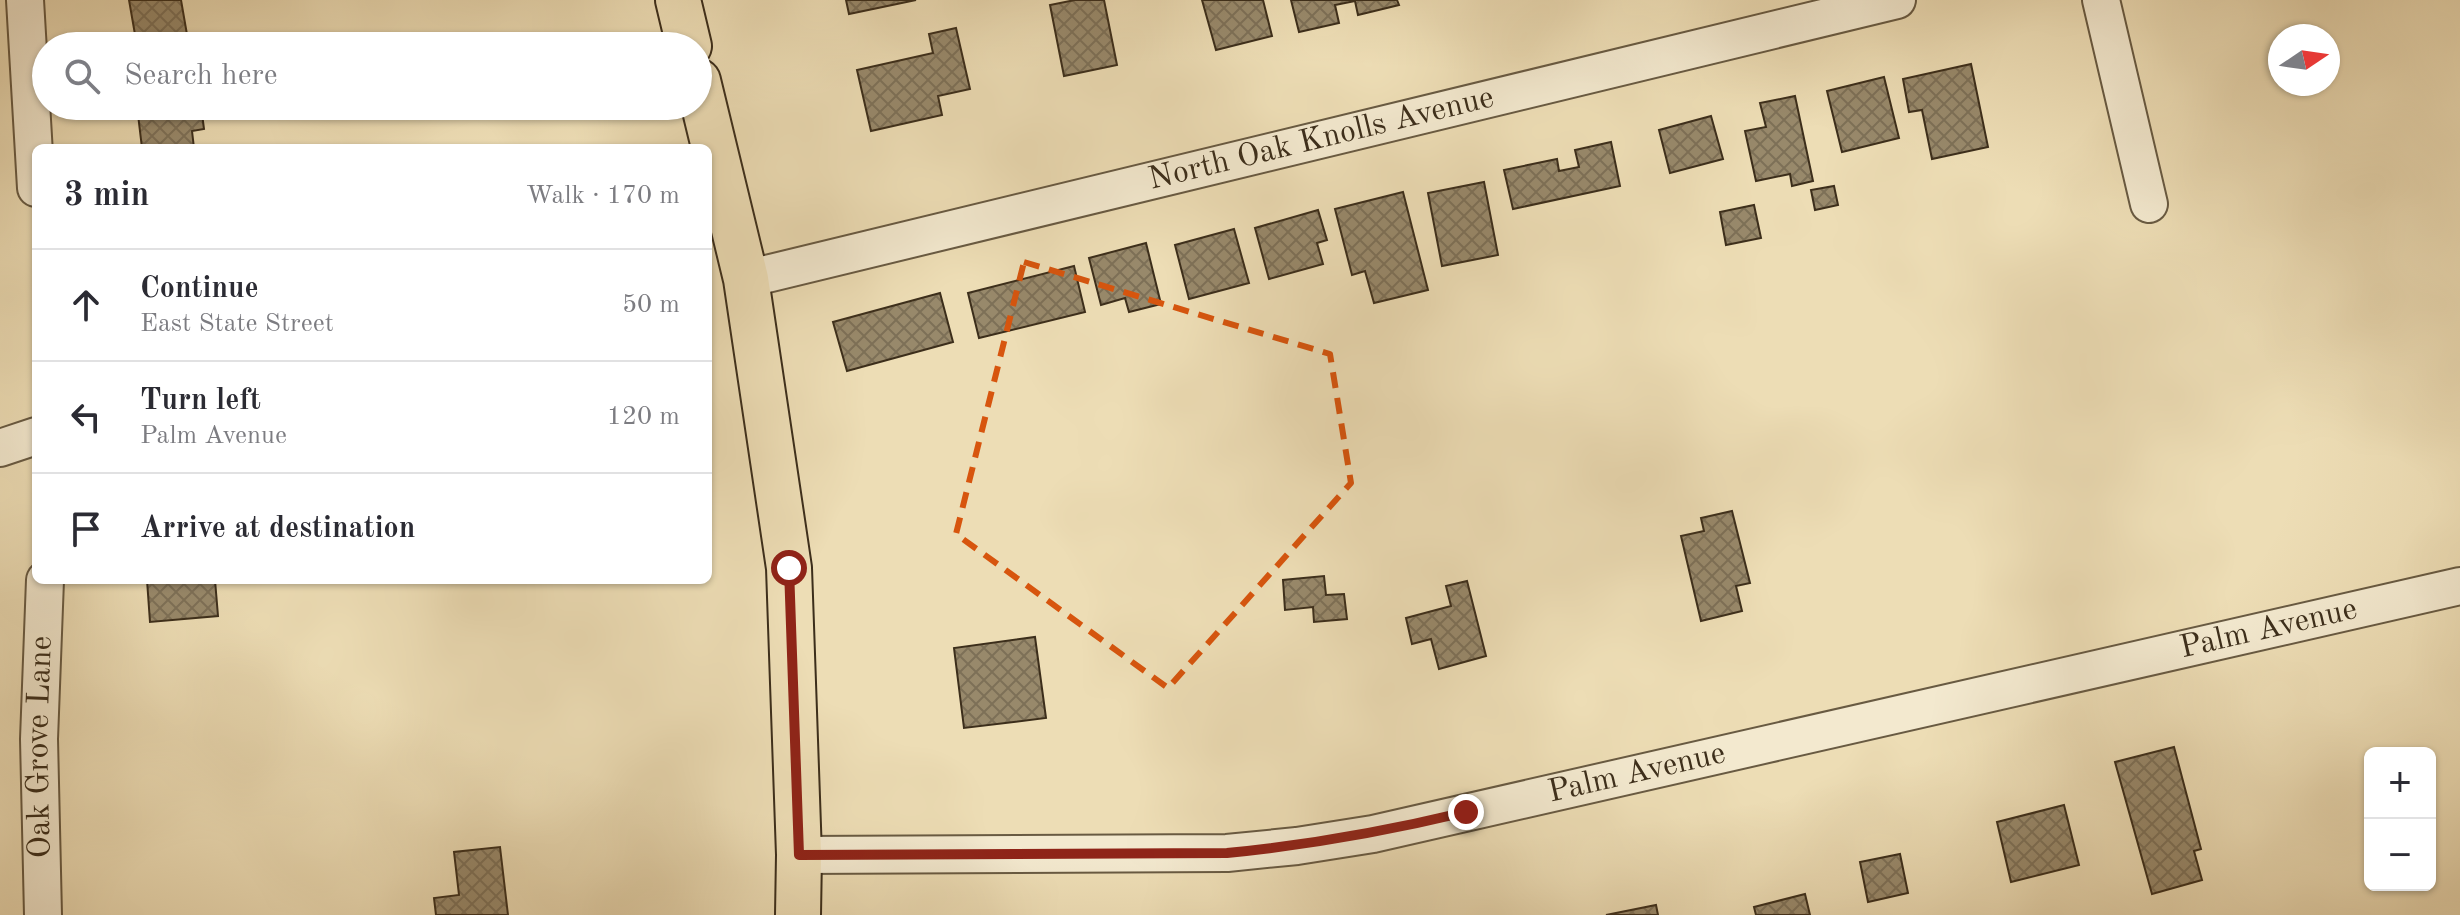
<!DOCTYPE html>
<meta charset="utf-8">
<style>
:root{--surface:#fff;--page:#f2f2f3;--text:#2b2b33;--muted:#7c7c81;--line:#e1e1e2}
body{margin:0;font-family:"Old Standard TT",serif;background:var(--page);color:var(--text)}
.controls{position:absolute;right:24px;bottom:24px;display:grid;overflow:hidden;border-radius:12px;box-shadow:0 2px 6px #0004}
.controls button{width:72px;height:72px;display:grid;place-items:center;padding:0;border:0;border-bottom:2px solid var(--line);background:var(--surface);color:var(--text);font:40px sans-serif}
.compass{position:absolute;left:2268px;top:24px;width:72px;height:72px;border-radius:50%;background:var(--surface);box-shadow:0 2px 6px #0004;rotate:77deg}
.stop{position:absolute;width:24px;height:24px;margin:-18px;border:6px solid #8f2418;border-radius:50%;background:#fff}
.stop.end{background:#8f2418;border-color:#fff;box-shadow:0 2px 8px #0008}
.list{margin:0;padding:0;list-style:none}
h2{display:flex;justify-content:space-between;align-items:center;height:104px;margin:0;padding:0 32px;font-size:34px}
h2 small{font-size:26px;font-weight:400;color:var(--muted)}
.list li{display:grid;grid-template-columns:52px 1fr auto;gap:24px;align-items:center;box-sizing:border-box;height:112px;padding:0 32px;border-top:2px solid var(--line)}
.list b{display:block;font-size:30px;white-space:nowrap}
.list p{margin:0;font-size:26px;white-space:nowrap;color:var(--muted)}
.list em{font-size:26px;font-style:normal;color:var(--muted)}
.icon{flex:none;width:44px;height:44px;fill:none;stroke:currentColor;stroke-width:2;stroke-linecap:round;stroke-linejoin:round}
.map{position:relative;flex:none;width:2460px;height:915px;overflow:hidden}
.search{position:absolute;background:var(--surface);box-shadow:0 2px 6px #0004;left:32px;top:32px;width:680px;height:88px;display:flex;align-items:center;gap:20px;box-sizing:border-box;padding:0 28px;border-radius:44px;color:var(--muted);font-size:30px}
.panel{position:absolute;background:var(--surface);box-shadow:0 2px 6px #0004;left:32px;top:144px;width:680px;height:440px;border-radius:12px}
.map>svg:first-child{display:block}
.building{fill:url(#building-cross-hatch);stroke:#3c2e1b;stroke-width:2}
.lines{fill:none;stroke-linecap:round;stroke-linejoin:round}
.street-casing{stroke:#685a42;stroke-width:40}
.primary-casing{stroke:#3c2e1b;stroke-width:48}
.street{stroke:#f3e9cf;stroke-width:36}
.primary{stroke:#edddb5;stroke-width:44}
.route{stroke:#8f2418;stroke-width:10}
.marked{fill:none;stroke:#d7550e;stroke-width:6;stroke-dasharray:16 10;stroke-linejoin:round}
.labels{text-anchor:middle;dominant-baseline:central;stroke-width:8;stroke-linejoin:round;paint-order:stroke}
.street-label{font-size:32px;fill:#3c2e1b;stroke:#f3e9cf}
</style>
<div class="map">
<svg width="2460" height="915" viewBox="0 0 2460 915">
<defs>
<pattern id="building-cross-hatch" width="8" height="8" patternUnits="userSpaceOnUse" patternTransform="scale(2)"><rect width="8" height="8" fill="#98896b"/><path d="M0 0l8 8M0 8l8-8" fill="none" stroke="#7d7057"/></pattern>
</defs>
<rect width="100%" height="100%" fill="#edddb5"/>
<filter id="stains"><feTurbulence type="fractalNoise" baseFrequency=".0025" numOctaves="4"/><feColorMatrix values="0 0 0 0 .2 0 0 0 0 .09 0 0 0 0 .02 0 0 0 .5 -.17"/></filter>
<radialGradient id="worn" r=".72"><stop offset=".6" stop-color="#630" stop-opacity="0"/><stop offset="1" stop-color="#630" stop-opacity=".3"/></radialGradient>
<g class="building">
<path d="M129,0H181L189,46H137Z"/>
<path d="M846,0H916L849,14Z"/>
<path d="M1075,0H1104L1117,65L1064,76L1050,5Z"/>
<path d="M1202,0H1263L1272,36L1216,50Z"/>
<path d="M1291,0H1397L1399,5L1358,15L1355,1L1335,5L1339,23L1299,32Z"/>
<path d="M956,28L970,89L938,96L942,115L871,131L857,70L933,53L929,34Z"/>
<path d="M1971,64L1988,147L1932,159L1922,110L1909,112L1903,79Z"/>
<path d="M1884,77L1899,138L1842,152L1827,91Z"/>
<path d="M1795,96L1813,181L1792,186L1790,174L1756,181L1745,131L1766,127L1760,103Z"/>
<path d="M137,106H201L204,129L192,131L194,148H142Z"/>
<path d="M1711,116L1723,159L1670,173L1659,130Z"/>
<path d="M1611,142L1620,186L1513,209L1504,170L1557,159L1559,171L1579,167L1575,150Z"/>
<path d="M1484,182L1498,255L1442,266L1428,193Z"/>
<path d="M1834,186L1838,205L1815,210L1811,190Z"/>
<path d="M1403,192L1428,290L1374,303L1365,271L1352,275L1335,209Z"/>
<path d="M1754,205L1761,238L1726,245L1720,212Z"/>
<path d="M1318,210L1327,240L1317,243L1323,264L1269,279L1255,228Z"/>
<path d="M1234,229L1249,283L1189,299L1175,245Z"/>
<path d="M1146,243L1161,304L1129,312L1125,298L1101,305L1089,258Z"/>
<path d="M1074,266L1085,312L979,338L968,293Z"/>
<path d="M940,293L953,342L847,371L833,322Z"/>
<path d="M1732,511L1750,583L1736,586L1742,611L1701,621L1681,536L1704,531L1701,518Z"/>
<path d="M1324,576L1326,595L1344,594L1347,619L1314,622L1313,607L1285,610L1283,580Z"/>
<path d="M147,580H215L218,616L150,622Z"/>
<path d="M1467,581L1486,656L1439,669L1431,639L1412,644L1406,618L1451,606L1446,586Z"/>
<path d="M1035,637L1046,718L964,728L954,648Z"/>
<path d="M2174,747L2201,849L2194,851L2202,880L2152,894L2115,762Z"/>
<path d="M2064,805L2079,865L2011,882L1997,822Z"/>
<path d="M500,847L508,915H436L434,898L459,895L454,852Z"/>
<path d="M1900,854L1908,893L1868,902L1860,862Z"/>
<path d="M1805,894L1810,915H1756L1754,907Z"/>
<path d="M1656,905L1658,915H1606Z"/>
</g>
<g class="lines">
<defs>
<g id="street">
<path d="M25,0L36,188"/>
<path d="M2101,0L2149,204"/>
<path id="s1" d="M746,279L1897,0"/>
<path d="M0,448L36,436"/>
<path id="s2" d="M799,855L1227,853L1297,846L1373,834L2460,586"/>
<path id="s3" d="M43,915L39,739L45,580"/>
</g>
<g id="primary">
<path d="M678,0L689,46"/>
<path d="M698,81L746,279L789,568L799,855L798,915"/>
</g>
</defs>
<use href="#street" class="street-casing"/>
<use href="#primary" class="primary-casing"/>
<use href="#street" class="street"/>
<use href="#primary" class="primary"/>
</g>
<g class="lines">
<path class="route" d="M789,568L799,855L1227,853C1309,845 1387,831 1466,812"/>
</g>
<path class="marked" d="M1024,262L1330,354L1351,483L1168,688L956,534Z"/>
<g class="labels">
<g class="street-label">
<text stroke="none"><textPath href="#s1" startOffset="592">North Oak Knolls Avenue</textPath></text>
<text stroke="none"><textPath href="#s2" startOffset="1494">Palm Avenue</textPath></text>
<text stroke="none"><textPath href="#s3" startOffset="168">Oak Grove Lane</textPath></text>
<text stroke="none"><textPath href="#s2" startOffset="846">Palm Avenue</textPath></text>
</g>
</g>
<rect width="100%" height="100%" filter="url(#stains)"/>
<rect width="100%" height="100%" fill="url(#worn)"/>
</svg>
<div class="controls">
<button>+</button>
<button>−</button>
</div>
<svg class="compass" viewBox="-18 -18 36 36"><path d="M0-13l5 13h-10z" fill="#e53935"/><path d="M0 13l5-13h-10z" fill="#7c7c81"/></svg>
<div class="stop" style="left:789px;top:568px"></div>
<div class="stop end" style="left:1466px;top:812px"></div>
<div class="search"><svg class="icon" aria-label="search" viewBox="0 0 24 24"><circle cx="10" cy="10" r="6"/><path d="M15 15l6 6"/></svg>Search here</div>
<section class="panel">
<h2>3 min<small>Walk · 170 m</small></h2>
<ul class="list">
<li><svg class="icon" aria-label="ahead" viewBox="0 0 24 24"><path d="M12 20V5M6 11l6-6 6 6"/></svg><div><b>Continue</b><p>East State Street</p></div><em>50 m</em></li>
<li><svg class="icon" aria-label="left" viewBox="0 0 24 24"><path d="M17 20v-9H6M10 6l-5 5 5 5"/></svg><div><b>Turn left</b><p>Palm Avenue</p></div><em>120 m</em></li>
<li><svg class="icon" aria-label="arrive" viewBox="0 0 24 24"><path d="M6 21V4h12l-3 4 3 4H6"/></svg><div><b>Arrive at destination</b></div></li>
</ul>
</section>
</div>
